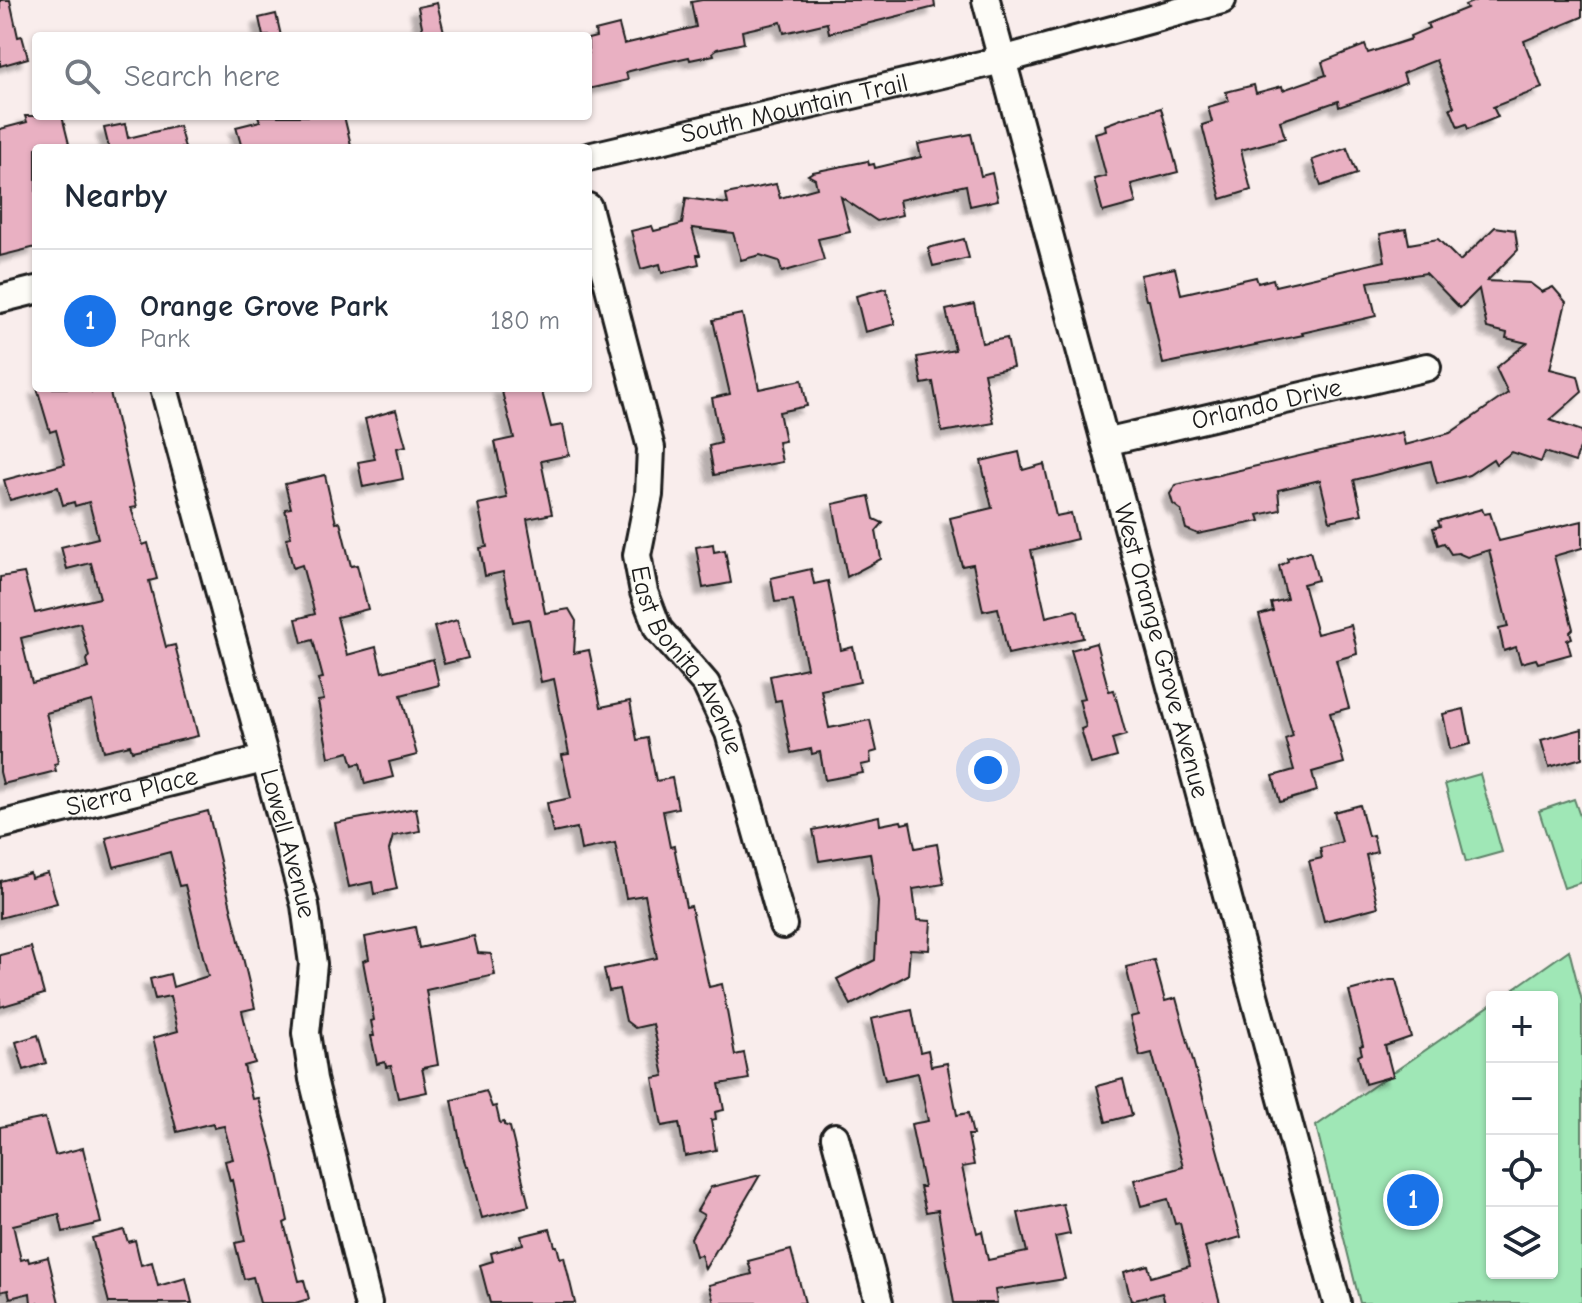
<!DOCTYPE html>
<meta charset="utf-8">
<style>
:root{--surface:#fff;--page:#f2f2f3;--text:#1f2937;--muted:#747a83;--line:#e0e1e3;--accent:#1a73e8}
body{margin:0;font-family:"Comic Neue",sans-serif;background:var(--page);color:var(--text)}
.controls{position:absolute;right:24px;bottom:24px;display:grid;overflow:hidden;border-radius:8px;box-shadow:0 2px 6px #0004}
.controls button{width:72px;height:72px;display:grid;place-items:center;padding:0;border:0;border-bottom:2px solid var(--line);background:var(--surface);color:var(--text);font:40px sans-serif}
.you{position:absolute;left:988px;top:770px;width:28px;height:28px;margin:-20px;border:6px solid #fff;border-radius:50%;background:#1a73e8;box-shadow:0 0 0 12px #1a73e833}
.badge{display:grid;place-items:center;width:52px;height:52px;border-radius:50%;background:var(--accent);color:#fff;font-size:26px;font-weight:700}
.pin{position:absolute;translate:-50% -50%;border:4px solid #fff;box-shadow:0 2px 8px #0006}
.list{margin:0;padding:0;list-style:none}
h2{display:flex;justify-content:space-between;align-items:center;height:104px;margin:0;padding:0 32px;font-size:34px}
h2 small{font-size:26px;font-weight:400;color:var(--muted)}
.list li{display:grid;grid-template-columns:52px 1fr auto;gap:24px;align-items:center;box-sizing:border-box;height:144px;padding:0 32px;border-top:2px solid var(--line)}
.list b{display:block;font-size:30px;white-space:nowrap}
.list p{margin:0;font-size:26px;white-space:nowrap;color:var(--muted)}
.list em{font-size:26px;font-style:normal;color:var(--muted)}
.icon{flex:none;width:44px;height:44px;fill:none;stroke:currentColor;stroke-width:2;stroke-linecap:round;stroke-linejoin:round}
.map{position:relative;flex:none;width:1582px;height:1303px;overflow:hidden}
.search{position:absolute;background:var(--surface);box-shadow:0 2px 6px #0004;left:32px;top:32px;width:560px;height:88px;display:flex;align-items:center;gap:20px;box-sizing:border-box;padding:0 28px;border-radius:8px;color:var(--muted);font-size:30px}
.panel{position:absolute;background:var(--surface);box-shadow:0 2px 6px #0004;left:32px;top:144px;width:560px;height:248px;border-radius:8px}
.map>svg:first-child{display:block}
.green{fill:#9fe7b6;stroke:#5e8269;stroke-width:2}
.building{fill:#e9b0c2;stroke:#1c1c1c;stroke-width:2;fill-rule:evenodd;filter:url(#shadow)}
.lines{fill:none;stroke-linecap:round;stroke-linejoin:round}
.street-casing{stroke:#1c1c1c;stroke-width:32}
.street{stroke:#fdfcf7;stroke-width:26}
.labels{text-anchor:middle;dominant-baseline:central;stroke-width:6;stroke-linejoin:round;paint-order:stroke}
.street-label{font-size:26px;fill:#1c1c1c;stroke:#fdfcf7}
</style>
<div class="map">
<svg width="1582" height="1303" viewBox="0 0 1582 1303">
<defs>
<filter id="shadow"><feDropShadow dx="-7" dy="7" stdDeviation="2" flood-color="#0004"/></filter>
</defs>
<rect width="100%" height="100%" fill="#f9edec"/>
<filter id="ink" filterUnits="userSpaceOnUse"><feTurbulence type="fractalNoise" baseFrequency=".0125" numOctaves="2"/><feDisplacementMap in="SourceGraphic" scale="16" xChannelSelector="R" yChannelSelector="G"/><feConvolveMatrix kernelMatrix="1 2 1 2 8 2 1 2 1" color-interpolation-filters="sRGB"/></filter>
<g filter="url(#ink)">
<g class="green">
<path d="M1480,774L1502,852L1466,862L1445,784Z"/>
<path d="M1574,799L1582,822V882L1564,888L1539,811Z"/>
<path d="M1569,950L1582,1001V1303H1360L1316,1126L1492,1004V1273H1552V997H1502Z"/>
</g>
<g class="building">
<path d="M0,0H10L18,37L22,36L28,58L0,66Z"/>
<path d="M702,0H934L935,7L829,33L827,23L784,33L781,22L742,31L744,43L717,49L713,52L714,55L690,60L689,57L653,65L626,72L628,80L588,89V39L596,37L595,31L619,25L624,44L696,27L691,2Z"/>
<path d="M1477,0H1582V17L1524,41L1542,88L1493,107L1498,117L1468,129L1466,124L1458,127L1450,108L1454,107L1436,60L1403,73L1406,82L1379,93L1339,107L1338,101L1280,121L1285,138L1241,150L1251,190L1221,199L1202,125L1212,122L1208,107L1229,101L1226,92L1254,85L1256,93L1282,86L1283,90L1326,75L1322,62L1365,45L1368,53L1411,39L1410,36L1429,28L1427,24L1467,8L1465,5Z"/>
<path d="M437,3L445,36H424L418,7Z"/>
<path d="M276,14L281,36H263L259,18Z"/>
<path d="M1161,108L1178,172L1131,184L1136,203L1103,212L1094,179L1106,176L1095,133L1106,130L1105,125L1121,119Z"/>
<path d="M25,116H62L70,148H36V247L0,256V129L27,122Z"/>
<path d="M258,116H344L351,145L338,148H242L236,127L260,121Z"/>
<path d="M125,124L128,138L179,126L185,148H109L104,128Z"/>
<path d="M971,134L981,176L992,173L998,200L970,206L966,185L899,200L902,215L877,221L841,197L850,232L818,239L824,260L782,272L779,261L760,255L741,260L733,233L692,228L700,255H697L699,264L662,273L660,264L641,269L631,231L652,226L654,231L682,224L686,198L728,204L726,194L776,184L780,198L817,188L815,179L808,175L813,172L868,161L869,165L874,164L875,168L921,157L918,144Z"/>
<path d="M1347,148L1357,174L1321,186L1312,160Z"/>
<path d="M1495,227L1515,230L1518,250L1487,281L1530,283L1542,292L1553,287L1566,302L1550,369L1578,376L1582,392L1550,420L1582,431V443L1575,462L1545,452L1541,462L1512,452L1496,464L1493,459L1469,475L1437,484L1431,461L1354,480L1362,514L1330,521L1320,480L1278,490L1280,510L1258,515L1260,521L1198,534L1186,529L1181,510L1173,504L1170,494L1176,485L1402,432L1405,445L1450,433L1508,393L1496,368L1527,343L1506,338L1507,333L1487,328L1479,289L1460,308L1426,273L1368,282L1376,316L1302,333L1303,335L1163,364L1149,300H1146L1140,275L1175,268L1181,294L1256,277L1258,283L1273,279L1275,286L1385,261L1380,234L1406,229L1409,244L1438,239L1460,261Z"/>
<path d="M964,239L969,258L933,266L928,248Z"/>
<path d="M886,288L895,324L865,332L856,296Z"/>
<path d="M974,304L982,343L1007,338L1013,367L984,373L994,423L942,432L933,382L922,384L917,357L955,350L946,310Z"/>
<path d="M742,314L759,389L802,380L807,406L779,412L785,441L778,442L782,462L714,475L709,446L721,443L712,398L730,394L713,320Z"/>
<path d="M37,388H91L92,392L109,388L137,507L131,508L143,545L148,543L157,579L149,581L166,647L175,645L198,736L132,751L130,745L104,751L92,701L46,713L57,756L58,763L54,764L56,771L3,784L0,772V577L24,573L35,613L100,598L91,563L67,569L61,547L98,538L89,502L75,506L74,502L63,505L58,487L10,500L4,480L65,464L56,430L50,432ZM80,623L89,656L87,660L89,668L32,683L21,638Z"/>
<path d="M501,388H541L551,427L563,425L569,455L541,461L552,514L527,519L545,613L569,609L576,621L574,653L589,650L601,707L630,701L637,740L648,738L656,781L672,778L678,808L663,811L670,847L674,846L686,907L691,906L709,987L722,984L735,1055L744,1053L749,1079L719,1084L724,1110L715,1112L716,1119L711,1120L716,1150L685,1156L679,1123L662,1126L653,1078L664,1076L653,1024L635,1028L626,1021L619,989L609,991L604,969L657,958L645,895L626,898L615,843L581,850L577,828L553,833L547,803L571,798L562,755L569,754L554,679L541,682L529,619L513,622L503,572L485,576L480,548L487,547L478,504L507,498L495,442L514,438Z"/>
<path d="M396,410L406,446L397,448L403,479L363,487L358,462L375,459L365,419Z"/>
<path d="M1019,452L1023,470L1044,464L1056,516L1071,513L1077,539L1031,550L1046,617L1075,610L1078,612L1083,638L1008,654L998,608L983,611L973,564L962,566L950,518L992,508L981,461Z"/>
<path d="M325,475L336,523L340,522L351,566L357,565L368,609L337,617L347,655L376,647L382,672L433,659L439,685L401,695L417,755L389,762L393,777L365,784L360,763L353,765L349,752L329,757L318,701L324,700L318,679L323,678L313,640L302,643L296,619L315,614L302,565L293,568L286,538L291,537L285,509L291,508L285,484Z"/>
<path d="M869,496L874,519L883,523L876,531L881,559L847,577L833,504Z"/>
<path d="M1482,509L1484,514L1490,513L1499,541L1582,521V548L1554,556L1573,629L1570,632L1572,638L1567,640L1571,654L1538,663L1536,659L1521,663L1516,647L1504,651L1499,629L1508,627L1489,550L1467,557L1458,553L1451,554L1444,543L1438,545L1433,528L1440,526L1438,521Z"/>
<path d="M713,544L714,552L725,550L731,583L703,588L696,547Z"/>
<path d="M1310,551L1318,580L1303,584L1317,634L1351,625L1356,646L1357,654L1336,660L1349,708L1330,713L1344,763L1312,772L1317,791L1280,802L1273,776L1294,770L1285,739L1293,736L1259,615L1273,611L1271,603L1287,599L1279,566L1288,561L1287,558Z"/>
<path d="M811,569L814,584L828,581L841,650L853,647L860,682L821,690L829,728L870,720L877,751L870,753L871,763L861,765L863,773L825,780L820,752L812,754L811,749L791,753L781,700L775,701L770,676L807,668L793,600L775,602L771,578Z"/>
<path d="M457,620L468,658L444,664L434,627Z"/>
<path d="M1096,643L1109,691L1114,690L1126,735L1112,739L1117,757L1091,764L1081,729L1086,727L1079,699L1085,698L1071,650Z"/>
<path d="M1464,709L1471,744L1450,749L1443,714Z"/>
<path d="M1582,729V758L1549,767L1541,740Z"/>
<path d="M1360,805L1368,836L1373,835L1377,852L1366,855L1378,907L1324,921L1309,861L1322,858L1320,848L1342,842L1334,812Z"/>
<path d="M416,808L420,831L393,836L389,850L397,889L374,894L372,882L349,887L335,823Z"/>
<path d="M208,811L255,1008L242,1011L255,1063L244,1066L252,1099L258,1098L275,1159L288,1221L284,1223L299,1281L304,1280L309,1299L295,1303H260L253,1277L244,1279L235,1243L245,1241L232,1180L230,1181L225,1161L233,1159L224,1126L214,1128L213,1123L177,1132L153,1038L178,1031L170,996L155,999L150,979L170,974L173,987L208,976L185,885L179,886L170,852L114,867L106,838Z"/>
<path d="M879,816L880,825L901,821L902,824L910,822L915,848L937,844L944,884L913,889L917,920L931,921L929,950L910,949L908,975L851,1005L837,979L875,960L878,902L870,853L819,861L813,830Z"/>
<path d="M30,873L31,878L48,873L57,903L0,918V881Z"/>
<path d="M415,927L419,948L474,936L478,953L491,954L495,975L426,990L438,1065L422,1068L427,1092L398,1098L391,1066L386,1067L385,1062L377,1064L371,1036H374L371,1021L374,1020L363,961L369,959L365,937Z"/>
<path d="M31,947L44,994L0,1007V955Z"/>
<path d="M1154,960L1165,1001L1176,998L1241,1237L1205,1247L1220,1303H1165L1162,1293L1131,1301L1124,1272L1148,1265L1151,1277L1190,1266L1180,1223L1175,1224L1168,1199L1141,1206L1134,1180L1183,1167L1152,1053L1140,1056L1130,1017L1138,1015L1126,967Z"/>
<path d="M1390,980H1396L1411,1037L1385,1046L1393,1076L1365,1084L1358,1056L1362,1054L1360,1046L1363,1045L1349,991Z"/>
<path d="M912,1010L920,1052L928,1050L931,1066L947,1063L957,1115L968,1113L973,1135H968L974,1165L962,1167L972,1212L977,1233L982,1231L988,1260L1027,1252L1018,1213L1063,1204L1070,1234L1055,1237L1065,1279L995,1290L997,1303H954L938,1210L926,1212L920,1187H924L911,1124L928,1121L918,1073L885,1080L871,1019Z"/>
<path d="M38,1035L46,1063L24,1070L16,1042Z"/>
<path d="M1123,1079L1132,1115L1106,1122L1097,1086Z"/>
<path d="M486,1091L492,1107L496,1106L500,1123L504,1122V1125L510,1127L529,1206L482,1218L468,1166H466L463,1157L452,1100Z"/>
<path d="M45,1118L55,1155L83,1148L101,1223L63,1232L59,1214L13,1225L21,1260L28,1258L29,1262L48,1257L59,1303H31L30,1293L10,1298L8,1290L0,1292V1127Z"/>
<path d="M760,1175L718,1247L705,1269L701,1255L696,1256L691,1238L704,1215L697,1211L711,1187Z"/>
<path d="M550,1229L555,1246H557L560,1258L564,1257L575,1303H490L480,1265L493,1261L491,1253L523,1244L521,1236Z"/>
<path d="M124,1230L128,1242L135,1240L141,1265L152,1262L158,1286L186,1278L192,1303H109L92,1238Z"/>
<path d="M791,1250L805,1303H714L709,1285L752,1274L748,1261Z"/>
</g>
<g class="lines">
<defs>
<g id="street">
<path id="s1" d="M986,0L1337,1303"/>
<path id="s2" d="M588,157L1002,60L1222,0"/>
<path id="s3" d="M588,207L651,448L649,495L637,555L644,592L658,629L706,684L729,733L783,925"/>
<path d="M0,299L36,290"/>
<path id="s4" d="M164,388L305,905L313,964L306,1033L313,1079L368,1303"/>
<path id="s5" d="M1105,442L1427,367"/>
<path id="s6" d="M0,825L263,759"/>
<path d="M835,1137L879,1303"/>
</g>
</defs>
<use href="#street" class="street-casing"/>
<use href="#street" class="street"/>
</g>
</g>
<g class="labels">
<g class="street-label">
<text stroke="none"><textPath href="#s2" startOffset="212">South Mountain Trail</textPath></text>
<text stroke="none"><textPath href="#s5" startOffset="166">Orlando Drive</textPath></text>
<text stroke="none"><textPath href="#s1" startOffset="674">West Orange Grove Avenue</textPath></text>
<text stroke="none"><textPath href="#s3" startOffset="476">East Bonita Avenue</textPath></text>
<text stroke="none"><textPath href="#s6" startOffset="136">Sierra Place</textPath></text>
<text stroke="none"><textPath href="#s4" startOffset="472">Lowell Avenue</textPath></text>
</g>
</g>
</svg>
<div class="controls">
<button>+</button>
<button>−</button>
<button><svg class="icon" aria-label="locate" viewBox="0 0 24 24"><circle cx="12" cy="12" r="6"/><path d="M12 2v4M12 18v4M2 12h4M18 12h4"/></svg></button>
<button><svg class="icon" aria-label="layers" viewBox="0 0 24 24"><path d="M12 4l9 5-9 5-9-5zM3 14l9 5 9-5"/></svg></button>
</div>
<div class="you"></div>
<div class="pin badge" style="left:1413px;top:1200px">1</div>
<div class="search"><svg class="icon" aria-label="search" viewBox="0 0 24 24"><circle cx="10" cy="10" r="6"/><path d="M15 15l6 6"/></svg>Search here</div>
<section class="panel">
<h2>Nearby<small></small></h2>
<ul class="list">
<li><span class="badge">1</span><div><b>Orange Grove Park</b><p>Park</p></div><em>180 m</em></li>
</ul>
</section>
</div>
